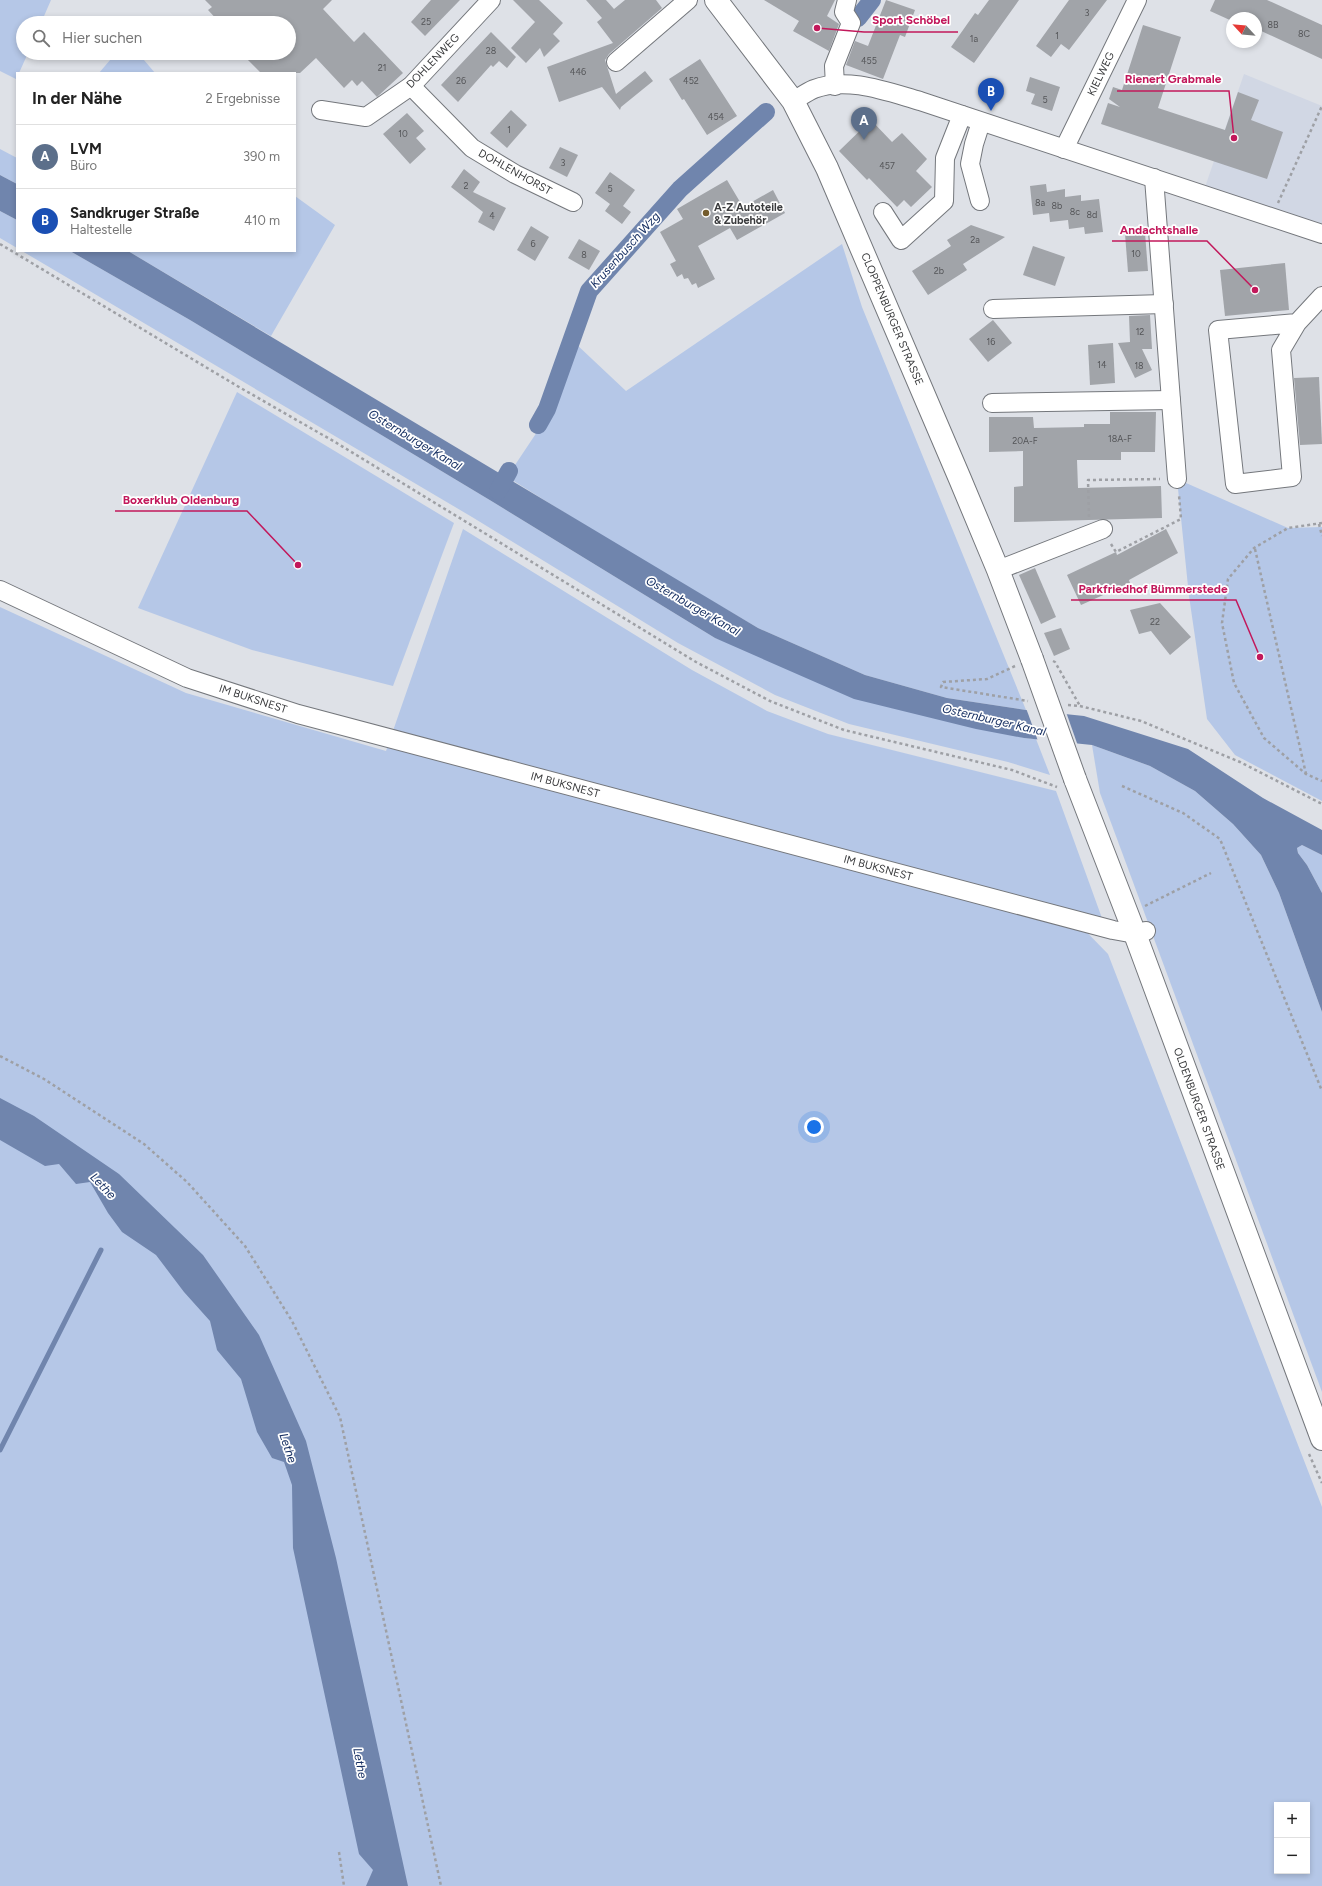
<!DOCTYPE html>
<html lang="de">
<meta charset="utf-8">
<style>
:root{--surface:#fff;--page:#f6f6f6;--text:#222;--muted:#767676;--line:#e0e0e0;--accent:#d93025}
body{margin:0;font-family:Figtree,sans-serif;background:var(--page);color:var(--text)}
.controls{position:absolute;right:12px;bottom:12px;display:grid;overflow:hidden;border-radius:0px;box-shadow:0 2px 6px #0003}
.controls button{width:36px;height:36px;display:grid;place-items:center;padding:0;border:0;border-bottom:1px solid var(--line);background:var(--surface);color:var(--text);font:20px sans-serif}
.compass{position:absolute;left:1226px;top:12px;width:36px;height:36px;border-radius:50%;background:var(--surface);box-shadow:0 2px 6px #0003;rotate:296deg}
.you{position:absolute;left:814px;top:1127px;width:14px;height:14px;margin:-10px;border:3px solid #fff;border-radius:50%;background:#1a73e8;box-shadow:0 0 0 6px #1a73e833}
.badge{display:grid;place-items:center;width:26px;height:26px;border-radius:50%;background:var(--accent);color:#fff;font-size:13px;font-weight:700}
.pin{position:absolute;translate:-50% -33px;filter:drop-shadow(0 1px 2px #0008)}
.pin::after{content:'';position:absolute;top:21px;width:14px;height:12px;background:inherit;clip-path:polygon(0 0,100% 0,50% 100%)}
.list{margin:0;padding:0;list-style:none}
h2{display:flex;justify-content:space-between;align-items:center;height:52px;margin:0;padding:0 16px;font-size:17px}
h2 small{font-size:13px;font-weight:400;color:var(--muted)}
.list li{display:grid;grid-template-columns:26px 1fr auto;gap:12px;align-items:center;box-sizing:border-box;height:64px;padding:0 16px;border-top:1px solid var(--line)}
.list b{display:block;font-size:15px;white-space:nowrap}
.list p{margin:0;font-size:13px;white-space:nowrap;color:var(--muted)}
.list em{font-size:13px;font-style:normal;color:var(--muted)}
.icon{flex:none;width:22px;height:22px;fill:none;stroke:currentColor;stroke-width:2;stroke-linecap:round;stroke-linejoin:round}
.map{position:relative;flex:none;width:1322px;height:1886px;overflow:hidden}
.search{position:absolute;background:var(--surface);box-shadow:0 2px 6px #0003;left:16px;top:16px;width:280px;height:44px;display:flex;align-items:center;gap:10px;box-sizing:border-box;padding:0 14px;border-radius:22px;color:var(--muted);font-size:15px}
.panel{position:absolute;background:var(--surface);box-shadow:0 2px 6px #0003;left:16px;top:72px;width:280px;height:180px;border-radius:0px}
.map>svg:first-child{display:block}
.built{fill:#d1d7e4}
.green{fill:#b5c7e7;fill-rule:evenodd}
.water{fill:#7085ad}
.pier{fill:#dee1e7}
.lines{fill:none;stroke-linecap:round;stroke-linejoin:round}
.stream{stroke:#7085ad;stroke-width:5}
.canal{stroke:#7085ad;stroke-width:18}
.building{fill:#a1a4a9}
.minor-casing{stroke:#74777c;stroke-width:20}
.major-casing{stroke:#74777c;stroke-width:24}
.path{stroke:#9ea0a5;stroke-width:2.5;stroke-dasharray:3 3;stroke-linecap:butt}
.minor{stroke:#fff;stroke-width:18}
.major{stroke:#fff;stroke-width:22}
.major-bridge-casing{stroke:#74777c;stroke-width:24;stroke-linecap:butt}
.major-bridge{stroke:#fff;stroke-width:22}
.poi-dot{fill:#745c2d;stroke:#fff;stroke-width:1.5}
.labels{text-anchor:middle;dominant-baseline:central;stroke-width:3.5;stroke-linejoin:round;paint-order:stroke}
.number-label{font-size:9px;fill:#545558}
.street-label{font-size:11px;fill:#3a3b3d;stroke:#fff}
.poi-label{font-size:11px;font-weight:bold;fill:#3a3b3d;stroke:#fff;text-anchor:start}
.water-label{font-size:12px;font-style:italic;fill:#162f62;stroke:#fff}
.leader{fill:none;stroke:#c2185b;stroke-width:1.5}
.callout-dot{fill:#c2185b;stroke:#fff;stroke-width:1.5}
.callout-label{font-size:12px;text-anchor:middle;font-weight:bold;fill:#c2185b;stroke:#fff;stroke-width:3.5;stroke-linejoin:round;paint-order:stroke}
</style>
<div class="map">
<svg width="1322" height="1886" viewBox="0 0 1322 1886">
<rect width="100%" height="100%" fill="#dee1e7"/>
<path class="built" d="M1244,74L1322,106V231L1204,190Z"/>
<g class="green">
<path d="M0,0H51L41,23H23V53H28L19,73H17L16,79L0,71Z"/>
<path d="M116,53H138L155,73H99Z"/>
<path d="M0,149L17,158V184L0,175Z"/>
<path d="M295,196L335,225L271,336L128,251H295Z"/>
<path d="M0,211L17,220V248L0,238Z"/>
<path d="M842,244L862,307L1026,710L947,698L865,675L758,628L625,550L507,477L545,420L575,343L626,391Z"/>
<path d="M22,251H70L190,320L493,502L715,638L1024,738L1036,739L1050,775L1008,762L849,724L775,695L678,643L472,517Z"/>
<path d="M237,392L454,523L393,686L252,650L138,608Z"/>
<path d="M1177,479L1288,528L1322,527V801L1235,755L1207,719L1189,596Z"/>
<path d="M463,529L692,670L767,711L828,734L1056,791L1103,921L1069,914L1108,954L1322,1507V1886H0V607L186,693L386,751ZM1277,1805H1307V1871H1277Z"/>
<path d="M1092,745L1150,766L1195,791L1233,824L1261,855L1279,893L1322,1012V1392L1100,793Z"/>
<path d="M1302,845L1322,855V893L1307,865L1298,853L1297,848Z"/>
</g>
<g class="water">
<path d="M0,175L17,184V220L0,211Z"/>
<path d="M70,251H128L758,628L865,675L947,698L1026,710L1084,716L1188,749L1263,798L1322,830V855L1302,845L1297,848L1298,853L1307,865L1322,893V1012L1279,893L1261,855L1233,824L1195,791L1150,766L1092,745L1024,738L976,729L854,699L715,638L493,502L190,320Z"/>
<path d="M0,1098L34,1116L119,1174L203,1255L259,1335L306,1441L336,1558L408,1886H366L373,1870L359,1854L293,1548L292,1485L284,1462L272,1458L257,1432L241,1379L217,1350L210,1321L184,1292L156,1255L122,1232L108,1213L90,1182L76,1184L59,1164L45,1166L0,1140Z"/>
</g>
<path class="pier" d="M1026,708L1066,712L1078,746L1038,741Z"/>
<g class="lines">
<path class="stream" d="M0,1450L101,1250"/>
<g class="canal">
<path d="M858,18L872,0"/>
<path d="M538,425L547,409L589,291L680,189L766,112"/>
<path d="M498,491L509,471"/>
</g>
</g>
<g class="building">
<path d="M205,0H332L323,9L354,42L364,32L403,73L377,97L362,81L357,86L352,80L344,88L316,58L300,73H261L241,53H289V23H220L208,10L212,7Z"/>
<path d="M431,0H460L425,36L411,22Z"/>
<path d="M513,0H539L563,23L553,34L560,41L544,57L540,48L526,63L511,48L535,22Z"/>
<path d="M586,0H606L614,9L625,0H656L662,8L609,54L605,60L616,94L645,71L653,81L621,107L620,110L602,87L559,102L547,67L613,43L597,22L602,18Z"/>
<path d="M764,0H835L827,16L839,24L829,51L793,31L799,21Z"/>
<path d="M886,0L915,10L905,37L900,35L883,79L846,65L855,41L868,46Z"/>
<path d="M989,0H1019L974,63L951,47L975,13L978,15Z"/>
<path d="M1069,0H1107L1069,50L1061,44L1051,57L1036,46Z"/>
<path d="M1215,0H1267L1322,25V59L1259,30L1258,32L1256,31V18H1232V21L1210,11Z"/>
<path d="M1143,25L1181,37L1158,108L1225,130L1238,92L1259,100L1251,120L1283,132L1267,179L1101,124L1108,103L1120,107L1109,99L1113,87L1122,90Z"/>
<path d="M491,32L516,57L507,68L499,61L493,67L491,65L458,102L441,85Z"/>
<path d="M700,59L737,116L707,135L684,99L682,100L669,79Z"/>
<path d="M1030,77L1060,87L1052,111L1031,104L1035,94L1026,91Z"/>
<path d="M511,110L527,125L507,148L490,133Z"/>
<path d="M407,113L424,131L416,138L426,149L410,164L383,134Z"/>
<path d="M871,120L892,142L902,133L927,159L916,171L932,187L911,207L904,200L897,207L869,178L867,180L839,151Z"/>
<path d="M560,147L578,155L567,177L549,168Z"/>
<path d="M464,169L480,182L473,192L506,208L494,231L478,222L483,212L451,187Z"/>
<path d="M610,172L635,190L623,206L631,212L622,224L605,211L610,204L595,193Z"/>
<path d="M727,180L743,207L773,190L785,213L737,240L730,228L698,246L715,279L698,288L696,283L692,285L688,278L684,279L682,274L677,277L670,264L676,261L660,232L683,219L677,209Z"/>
<path d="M1046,184L1047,192L1065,189V197L1081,195V201L1099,199L1103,232L1085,234L1084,227L1069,229L1068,220L1050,222L1049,213L1033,215L1030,186Z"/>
<path d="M971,225L1005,237L963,264L967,270L928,295L912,271L951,246L947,240Z"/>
<path d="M531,226L549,237L535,261L517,250Z"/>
<path d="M1145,233L1148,271L1128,272L1125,234Z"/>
<path d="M579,239L600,251L589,270L568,258Z"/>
<path d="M1033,246L1065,257L1055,286L1023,275Z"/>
<path d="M1285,263L1289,310L1225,316L1220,270Z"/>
<path d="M1150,315L1152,349H1142L1152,370L1135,378L1118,343L1130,342L1129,316Z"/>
<path d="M993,320L1012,343L988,362L969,339Z"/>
<path d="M1113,343L1115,383L1090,385L1088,345Z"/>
<path d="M1319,377L1322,444L1300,445L1294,378Z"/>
<path d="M1110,412H1156L1155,452H1121V460H1077L1078,488L1161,486L1162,518L1014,522V487L1023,486V451L989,452V417H1033L1034,428L1084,427V424H1110Z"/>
<path d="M1166,529L1178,553L1129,580L1130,583L1081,605L1067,575L1116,552L1117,555Z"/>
<path d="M1035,568L1056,617L1041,624L1019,575Z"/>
<path d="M1160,603L1191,637L1170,655L1151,631L1139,634L1130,610Z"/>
<path d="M1061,628L1070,649L1054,656L1044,633Z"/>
</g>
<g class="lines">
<defs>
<g id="minor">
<path d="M616,62L688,0"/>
<path d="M411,86L472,148L515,174L573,202"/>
<path d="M835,86L834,66L851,23L844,12L847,0"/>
<path d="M793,101C800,97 807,92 814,89C847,76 888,92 920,101L1322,234"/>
<path d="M321,110L366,117L411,86L491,0"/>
<path d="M1064,149L1137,0"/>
<path d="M1154,178L1177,479"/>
<path d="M980,201L970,164L974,144L981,122"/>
<path d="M883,212L901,240L944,201L945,158L962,115"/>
<path d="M993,309L1164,304"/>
<path d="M1297,323L1218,330L1235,484L1292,477L1281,350L1297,323L1322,296"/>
<path d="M992,403L1171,400"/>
<path d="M998,570L1103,529"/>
<path d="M0,590L187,678L298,714L1113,930L1135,934L1146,931"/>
</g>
<g id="major">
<path d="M716,0L793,101L827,168L960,479L998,570L1032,659"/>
<path d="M1075,779L1135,934L1322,1439"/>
</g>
</defs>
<use href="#minor" class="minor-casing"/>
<use href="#major" class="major-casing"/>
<g class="path">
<path d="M1278,203L1322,106"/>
<path d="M0,244L239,387L335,442L696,662L770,701L844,730L1012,770L1057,787"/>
<path d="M1089,517L1088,480L1160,479"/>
<path d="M1322,523L1288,528L1254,548L1228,579L1222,623L1234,683L1264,738L1306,774L1322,781"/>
<path d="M1319,524L1322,536"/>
<path d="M1111,544L1116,552L1181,519L1179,495"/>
<path d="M1255,549L1306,774"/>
<path d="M1053,661L1055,662L1080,706"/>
<path d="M1015,666L987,679L943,682L941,687L1028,701"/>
<path d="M1068,705L1080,706L1141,721L1240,762L1322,804"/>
<path d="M1122,786L1183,813L1220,839L1322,1091"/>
<path d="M1145,906L1211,873"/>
<path d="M0,1056L44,1079L144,1144L187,1182L245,1246L292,1321L340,1417L441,1886"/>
<path d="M1309,1454L1322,1483"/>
<path d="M339,1852L344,1886"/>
</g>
<use href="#minor" class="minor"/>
<use href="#major" class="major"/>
<defs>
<path id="major-bridge" d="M1032,659L1075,779"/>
</defs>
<use href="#major-bridge" class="major-bridge-casing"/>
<use href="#major-bridge" class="major-bridge"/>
</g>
<circle class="poi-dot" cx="706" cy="213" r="4"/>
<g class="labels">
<g class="number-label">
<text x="1087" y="12">3</text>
<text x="426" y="21">25</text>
<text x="1273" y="24">8B</text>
<text x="1304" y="33">8C</text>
<text x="1057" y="35">1</text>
<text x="974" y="38">1a</text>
<text x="491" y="50">28</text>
<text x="869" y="60">455</text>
<text x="382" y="67">21</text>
<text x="578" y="71">446</text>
<text x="461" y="80">26</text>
<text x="691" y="80">452</text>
<text x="1045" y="99">5</text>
<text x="716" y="116">454</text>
<text x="509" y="129">1</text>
<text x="403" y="133">10</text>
<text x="563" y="162">3</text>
<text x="887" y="165">457</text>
<text x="466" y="185">2</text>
<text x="610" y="188">5</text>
<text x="1040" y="202">8a</text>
<text x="1057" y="205">8b</text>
<text x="1075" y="211">8c</text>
<text x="1092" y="214">8d</text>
<text x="492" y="215">4</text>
<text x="975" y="239">2a</text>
<text x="533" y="243">6</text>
<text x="1136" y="253">10</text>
<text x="584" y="254">8</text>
<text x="939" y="270">2b</text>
<text x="1140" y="331">12</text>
<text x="991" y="341">16</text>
<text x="1102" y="364">14</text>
<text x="1139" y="365">18</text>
<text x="1120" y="438">18A-F</text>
<text x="1025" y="440">20A-F</text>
<text x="1155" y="621">22</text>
</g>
<g class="street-label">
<text transform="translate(433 61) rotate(-46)">DOHLENWEG</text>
<text transform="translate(1101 74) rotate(-64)">KIELWEG</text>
<text transform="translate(515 172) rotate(29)">DOHLENHORST</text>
<text transform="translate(892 319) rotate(67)">CLOPPENBURGER STRASSE</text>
<text transform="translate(253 699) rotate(18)">IM BUKSNEST</text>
<text transform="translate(565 785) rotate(15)">IM BUKSNEST</text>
<text transform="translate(878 868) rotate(15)">IM BUKSNEST</text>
<text transform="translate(1199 1109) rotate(70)">OLDENBURGER STRASSE</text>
</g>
<g class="poi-label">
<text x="714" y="207">A-Z Autoteile<tspan x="714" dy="13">&amp; Zubehör</tspan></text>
</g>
<g class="water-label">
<text transform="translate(625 250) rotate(-48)">Krusenbusch Wzg</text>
<text transform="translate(415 440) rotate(31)">Osternburger Kanal</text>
<text transform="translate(693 606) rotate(30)">Osternburger Kanal</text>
<text transform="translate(994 720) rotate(13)">Osternburger Kanal</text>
<text transform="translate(103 1186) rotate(46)">Lethe</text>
<text transform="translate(288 1448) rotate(71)">Lethe</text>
<text transform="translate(360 1763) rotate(79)">Lethe</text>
</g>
</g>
<path class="leader" d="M817 28L864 32H958M1234 138L1229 91H1117M1255 290L1207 241H1112M298 565L247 511H115M1260 657L1236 600H1071"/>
<g class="callout-dot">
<circle cx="817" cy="28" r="4"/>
<circle cx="1234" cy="138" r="4"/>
<circle cx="1255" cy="290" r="4"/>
<circle cx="298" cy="565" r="4"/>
<circle cx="1260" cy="657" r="4"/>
</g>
<g class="callout-label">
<text x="911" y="24">Sport Schöbel</text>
<text x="1173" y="83">Rienert Grabmale</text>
<text x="1159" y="234">Andachtshalle</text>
<text x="181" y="504">Boxerklub Oldenburg</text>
<text x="1153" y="593">Parkfriedhof Bümmerstede</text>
</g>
</svg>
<div class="controls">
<button>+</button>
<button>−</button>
</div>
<svg class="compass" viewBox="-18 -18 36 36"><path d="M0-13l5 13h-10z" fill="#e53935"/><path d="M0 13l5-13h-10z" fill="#767676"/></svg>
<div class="you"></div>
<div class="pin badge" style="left:864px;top:140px;background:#5c6f8a">A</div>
<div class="pin badge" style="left:991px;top:111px;background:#1a4fb4">B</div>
<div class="search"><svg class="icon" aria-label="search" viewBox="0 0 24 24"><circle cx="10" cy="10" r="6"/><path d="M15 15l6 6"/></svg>Hier suchen</div>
<section class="panel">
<h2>In der Nähe<small>2 Ergebnisse</small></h2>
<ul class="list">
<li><span class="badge" style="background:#5c6f8a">A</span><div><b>LVM</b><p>Büro</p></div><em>390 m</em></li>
<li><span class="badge" style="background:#1a4fb4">B</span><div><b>Sandkruger Straße</b><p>Haltestelle</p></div><em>410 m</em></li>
</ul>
</section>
</div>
